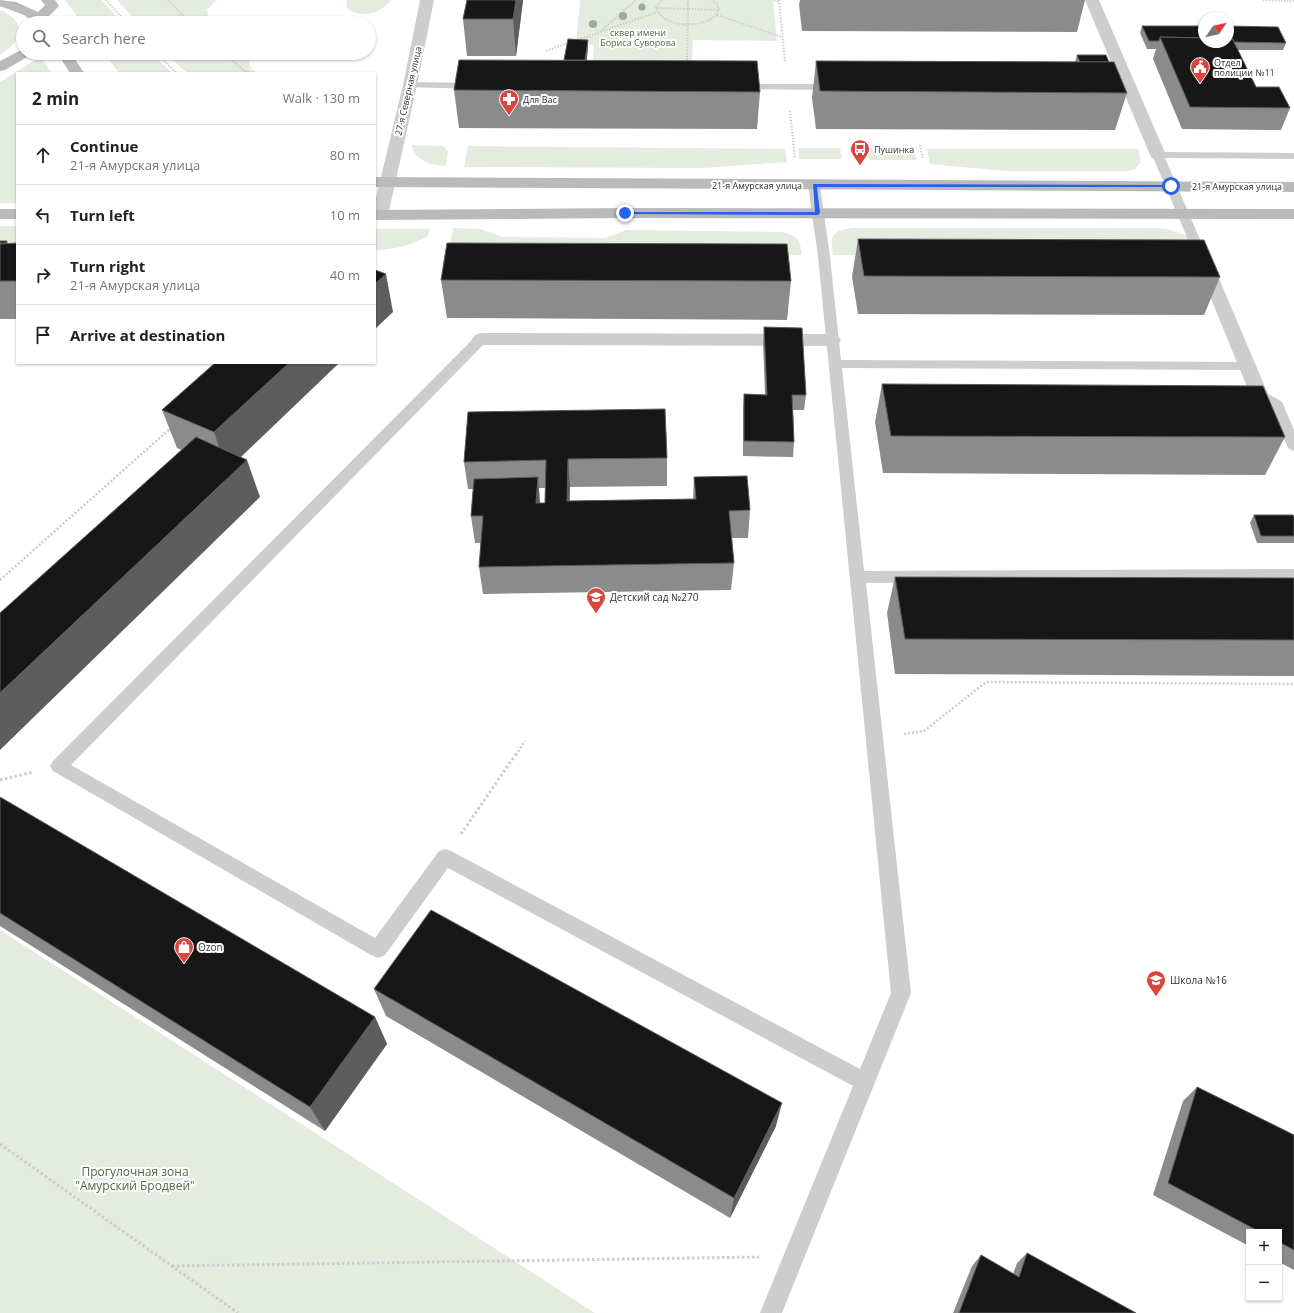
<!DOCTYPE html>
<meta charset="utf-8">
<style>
:root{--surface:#fff;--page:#f6f6f6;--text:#202124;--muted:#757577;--line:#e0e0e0}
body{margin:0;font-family:"Open Sans",sans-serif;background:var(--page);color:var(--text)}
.controls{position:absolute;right:12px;bottom:12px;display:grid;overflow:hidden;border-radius:0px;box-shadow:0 1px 3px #0004}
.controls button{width:36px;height:36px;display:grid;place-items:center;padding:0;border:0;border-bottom:1px solid var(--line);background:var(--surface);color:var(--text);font:20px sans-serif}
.compass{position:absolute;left:1198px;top:12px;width:36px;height:36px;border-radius:50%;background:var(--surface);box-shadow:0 1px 3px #0004;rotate:56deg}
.stop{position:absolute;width:12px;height:12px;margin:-9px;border:3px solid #2563eb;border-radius:50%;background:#fff}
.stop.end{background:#2563eb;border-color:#fff;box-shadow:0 1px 4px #0008}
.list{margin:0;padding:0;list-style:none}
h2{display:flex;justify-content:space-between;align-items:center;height:52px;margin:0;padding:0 16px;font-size:17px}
h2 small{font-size:13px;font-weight:400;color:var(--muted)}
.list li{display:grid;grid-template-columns:26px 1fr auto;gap:12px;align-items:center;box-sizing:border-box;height:60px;padding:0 16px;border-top:1px solid var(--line)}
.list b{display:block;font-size:15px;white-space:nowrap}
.list p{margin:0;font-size:13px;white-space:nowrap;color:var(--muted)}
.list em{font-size:13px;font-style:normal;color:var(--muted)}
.icon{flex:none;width:22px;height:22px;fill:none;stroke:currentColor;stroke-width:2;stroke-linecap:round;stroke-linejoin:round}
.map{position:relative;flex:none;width:1294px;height:1313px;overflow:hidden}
.search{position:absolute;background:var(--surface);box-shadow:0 1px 3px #0004;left:16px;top:16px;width:360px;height:44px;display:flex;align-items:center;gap:10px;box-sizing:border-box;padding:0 14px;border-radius:22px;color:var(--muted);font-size:15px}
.panel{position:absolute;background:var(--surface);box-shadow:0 1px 3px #0004;left:16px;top:72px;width:360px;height:292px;border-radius:0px}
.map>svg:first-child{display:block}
.green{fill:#e4ecdf}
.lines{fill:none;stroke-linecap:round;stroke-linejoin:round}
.path-far2{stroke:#cdcdcd;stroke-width:2;stroke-dasharray:1.5 1.5;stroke-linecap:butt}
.path-far1{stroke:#cdcdcd;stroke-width:2.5;stroke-dasharray:2 2;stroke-linecap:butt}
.path{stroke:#cdcdcd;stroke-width:3;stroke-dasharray:2.5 2.5;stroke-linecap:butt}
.service{fill:#cdcdcd;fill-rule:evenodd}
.minor{fill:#cdcdcd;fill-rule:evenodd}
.tertiary{fill:#cdcdcd;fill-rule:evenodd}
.secondary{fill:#bababa;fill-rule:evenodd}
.tree{fill:#9eac95}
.wall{fill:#8b8b8b;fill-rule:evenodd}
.shaded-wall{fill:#5d5d5d}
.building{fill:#171717;stroke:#5d5d5d}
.route{fill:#2563eb}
.labels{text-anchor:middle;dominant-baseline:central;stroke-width:4;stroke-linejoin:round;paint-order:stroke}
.far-park-label{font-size:9px;fill:#4e693f;stroke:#fff}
.far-poi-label{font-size:9px;fill:#303030;stroke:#fff;text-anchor:start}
.far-street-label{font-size:9px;fill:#303030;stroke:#fff}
.poi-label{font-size:10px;fill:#303030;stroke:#fff;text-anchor:start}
.near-park-label{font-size:12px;fill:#4e693f;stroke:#fff}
</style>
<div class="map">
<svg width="1294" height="1313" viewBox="0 0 1294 1313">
<rect width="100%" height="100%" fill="#fff"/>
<g class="green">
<path d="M65,0H101L123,23H82Z"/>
<path d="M117,0H216L207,10L209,17L217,23H138Z"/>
<path d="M347,0H391C381,14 359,20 346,7Z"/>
<path d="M580,0H773L777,41L693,40L691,76L591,75L594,45H576Z"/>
<path d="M0,10C28,22 23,41 0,55Z"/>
<path d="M104,53H151L172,73H119Z"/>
<path d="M167,53H247L251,69L259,73H189L182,69Z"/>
<path d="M40,57L52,73H17V203H0V82Z"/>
<path d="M412,145L443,146L448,151L446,166C432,165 414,161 412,145Z"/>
<path d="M468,146L785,149L787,162L703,168L464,167Z"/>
<path d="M798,148H840L842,159H799Z"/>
<path d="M867,148H914L917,160H869Z"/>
<path d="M927,149H1138L1141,162L1135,169L1128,171H1006L930,164Z"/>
<rect x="0" y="226" width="17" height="20"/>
<path d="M453,228L480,229L503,237L605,238L626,230L781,232C797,235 800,239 802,255L449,253Z"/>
<path d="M852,228H1156L1171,230L1187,236L1195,257L833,255C830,236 831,231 852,228Z"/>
<path d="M375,229H430L428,236C413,245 392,250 375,250Z"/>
<path d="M0,930L595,1313H0Z"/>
</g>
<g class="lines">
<g class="path-far2">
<path d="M106,0L127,23"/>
<path d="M168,0L190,23"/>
<path d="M662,0L656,7C662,27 695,28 711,19C714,17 717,13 719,10L717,4L712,0"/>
<path d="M774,0L779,2"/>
<path d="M779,0L785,62"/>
<path d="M1263,0L1294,1"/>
<path d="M656,8L719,10"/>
<path d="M717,15L782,37"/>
<path d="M601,31L636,0"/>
<path d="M575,41L657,12"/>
<path d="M546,51L568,43"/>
<path d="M155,53L177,73"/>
<path d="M224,53L243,70L250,73"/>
<path d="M687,63L688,0"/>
<path d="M790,111L795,158"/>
<path d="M920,145L923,159"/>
</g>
<g class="path-far1">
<path d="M0,580L172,427"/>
<path d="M904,734L924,731L986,682L1294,684"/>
<path d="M516,755L525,741"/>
</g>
<g class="path">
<path d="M0,780L33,772"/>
<path d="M461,834L516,754"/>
<path d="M0,1144L238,1313"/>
<path d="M172,1266L759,1257"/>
</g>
<g class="service">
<path d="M410,82L477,83L482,86L477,89L406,87L405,85Z"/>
<path d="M738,84H835L840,87L835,90L734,89L733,87L734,85Z"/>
<path d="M1158,152L1294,153V159L1165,158L1208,258L1206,261H1198L1196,258L1152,155L1154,153Z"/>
<path d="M814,182L818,183L820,185L830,257L841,360L1247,362L1252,363L1254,366L1252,369L1247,370L842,368L864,571L1294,569V581L866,583L911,993L782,1313H760L853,1086L448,868L385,955L378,958L371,955L53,771L50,766L53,761L476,336L481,335L486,336L488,339L486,342L71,765L375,938L439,851L445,849L451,851L860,1069L891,993L818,257L808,185L810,183Z"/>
<path d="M1259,389L1281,401L1283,404L1294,430V451L1289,449L1287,446L1270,407L1254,397L1252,394L1254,391Z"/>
</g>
<g class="minor">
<path d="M1085,0H1099L1166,155L1164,158L1158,160L1152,158L1150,155Z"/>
<path d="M1204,257L1210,258L1212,262L1268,394L1266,398L1259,400L1252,398L1250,394L1196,262L1198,258Z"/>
<path d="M481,333L832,334L838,336L841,340L838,344L832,346L481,345L475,343L472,339L475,335Z"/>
</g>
<path class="tertiary" d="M420,0H434L417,85L388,215L386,218L380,220L375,219V202L403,85Z"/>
<g class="secondary">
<path d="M0,0L16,2L38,12L45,5L41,0H55L59,6L46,19L50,23H35L24,15L0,6Z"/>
<path d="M23,49V53H31L29,56L5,70L0,71V61Z"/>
<path d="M57,53H71L84,73H70Z"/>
<path d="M375,177L1294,182V192L375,187Z"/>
<path d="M625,208L1294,209V219L625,218L375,220V210Z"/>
<rect x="0" y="209" width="17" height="10"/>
</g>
</g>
<g class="tree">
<circle cx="642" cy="7" r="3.5"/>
<circle cx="623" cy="16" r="4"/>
<circle cx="593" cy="24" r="4"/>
</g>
<g class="wall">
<path d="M467,0H523L516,56H467L463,19Z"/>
<path d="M800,0H1085L1077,32L802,31L799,5Z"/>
<path d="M1142,26L1286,43L1283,50H1238L1256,87L1290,108L1281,130L1182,129L1153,59L1156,49H1147L1140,33Z"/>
<path d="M588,40V47L587,60L760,92L757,129L459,128L454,90L564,60Z"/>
<path d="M1077,55L1109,62L1127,93L1115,130L816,129L812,98L816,61L1075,62Z"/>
<path d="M858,239L1220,277L1204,315L858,314L852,277Z"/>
<path d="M0,241H7L8,243L17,281V319H0Z"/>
<path d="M441,280L791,281L787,320L447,318Z"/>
<path d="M764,327L806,395L804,410H793L794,442L793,457L743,456V409L744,394L765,395L763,342Z"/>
<path d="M215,363H339L241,457L260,497L182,450L177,448L162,410Z"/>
<path d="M882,384L1285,437L1265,475L883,473L875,422Z"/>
<path d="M468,412L667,458V486L570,487L569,501L693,499L694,477L750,510L748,538H732L734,563L731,590L483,594L479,567L481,543H475L471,516L473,489H468L464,462ZM539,488H545V503H540Z"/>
<path d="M1254,515L1294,517V543H1257L1250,523Z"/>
<path d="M895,577L1294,578V676L895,674L887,613Z"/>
<path d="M0,797L375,1017L387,1044L325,1131L0,926Z"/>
<path d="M374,989L776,1126L730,1218L386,1016Z"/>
<path d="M1197,1087L1294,1135V1270L1279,1262V1232H1249V1246L1153,1195L1183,1101Z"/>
<path d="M1027,1253L1136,1313H953L972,1266L981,1255L1013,1274L1017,1263Z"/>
</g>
<g class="shaded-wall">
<path d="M516,0H523L516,56L513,19Z"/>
<path d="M588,40V47L585,74V67Z"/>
<path d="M386,274L393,312L375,329V284Z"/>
<path d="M289,363H339L227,470L214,432Z"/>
<path d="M568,459L570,487L569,529L567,501Z"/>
<path d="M247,460L260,497L0,750V693Z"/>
<path d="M538,477L540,505L536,503Z"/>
<path d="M375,1017L387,1044L325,1131L310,1107Z"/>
<path d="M782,1103L776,1126L730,1218L734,1198Z"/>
</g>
<g class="building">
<path d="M467,0H516L513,19H463Z"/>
<path d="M1142,26H1204V38L1160,37L1159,41H1149Z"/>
<path d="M1228,26L1278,27L1286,43L1234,42L1232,38H1228Z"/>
<path d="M1160,37L1204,38V42H1228V38H1232L1256,87H1279L1290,108L1190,107Z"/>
<path d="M568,39L588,40L585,60H564Z"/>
<path d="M1077,55H1106L1109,62H1080Z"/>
<path d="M459,60L757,61L760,92L454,90Z"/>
<path d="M816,61L1114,62L1127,93L820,91Z"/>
<path d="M858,239L1204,240L1220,277L864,276Z"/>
<path d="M0,241H7L6,243H0Z"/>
<path d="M17,243V281H0V244Z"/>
<path d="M447,243L787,244L791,281L441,280Z"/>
<path d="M375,270L386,274L375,284Z"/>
<path d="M764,327L802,328L806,395H792L794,442L744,441V394L767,395Z"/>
<path d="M215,363H289L214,432L162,410Z"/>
<path d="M882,384L1263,386L1285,437L891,436Z"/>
<path d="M665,409L667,458L568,459L567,501L696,499L694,477L747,476L750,510L729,511L734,563L479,567L483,516H471L474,479L538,477L536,503H545L546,460L464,462L468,412Z"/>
<path d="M196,437L247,460L0,693V613Z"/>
<path d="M1254,515H1293L1294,517V536H1261Z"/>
<path d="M895,577L1294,578V640L905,639Z"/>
<path d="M0,797L375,1017L310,1107L0,913Z"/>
<path d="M431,910L782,1103L734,1198L374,989Z"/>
<path d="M1197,1087L1294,1135V1250L1279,1242V1232H1260L1168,1183Z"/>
<path d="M1027,1253L1136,1313H959L981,1255L1019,1277Z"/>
</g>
<path class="route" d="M813,184L1171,185L1173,186L1171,187H817L820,213L818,215L625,214L623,213L625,212H815Z"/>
<defs>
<symbol id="civic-pin" viewBox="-11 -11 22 30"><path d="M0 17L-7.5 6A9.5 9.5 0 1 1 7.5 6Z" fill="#da463e" stroke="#fff"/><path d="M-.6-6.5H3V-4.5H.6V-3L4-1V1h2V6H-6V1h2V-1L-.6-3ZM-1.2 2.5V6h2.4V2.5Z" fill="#fff"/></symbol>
<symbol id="pharmacy-pin" viewBox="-11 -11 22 30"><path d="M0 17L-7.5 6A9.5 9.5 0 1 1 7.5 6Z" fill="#da463e" stroke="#fff"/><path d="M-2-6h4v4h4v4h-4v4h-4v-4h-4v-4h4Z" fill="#fff"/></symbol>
<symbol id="bus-pin" viewBox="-11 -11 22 30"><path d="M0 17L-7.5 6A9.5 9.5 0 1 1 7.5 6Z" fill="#da463e" stroke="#fff"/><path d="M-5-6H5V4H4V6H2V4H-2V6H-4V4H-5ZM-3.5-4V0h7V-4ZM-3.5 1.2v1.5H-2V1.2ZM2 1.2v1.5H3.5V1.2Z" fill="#fff"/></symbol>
<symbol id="school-pin" viewBox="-11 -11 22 30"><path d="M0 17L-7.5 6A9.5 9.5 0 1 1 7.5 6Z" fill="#da463e" stroke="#fff"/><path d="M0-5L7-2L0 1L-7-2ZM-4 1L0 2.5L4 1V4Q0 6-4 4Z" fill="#fff"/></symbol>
<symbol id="shop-pin" viewBox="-11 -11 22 30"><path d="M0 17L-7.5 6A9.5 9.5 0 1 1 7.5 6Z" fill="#da463e" stroke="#fff"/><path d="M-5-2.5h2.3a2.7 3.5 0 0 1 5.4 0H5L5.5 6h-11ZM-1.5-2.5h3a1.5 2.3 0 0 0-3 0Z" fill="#fff"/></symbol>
</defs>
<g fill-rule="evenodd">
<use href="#civic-pin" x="1189" y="56" width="22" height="30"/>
<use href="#pharmacy-pin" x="498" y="88" width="22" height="30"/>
<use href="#bus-pin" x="849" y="138" width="22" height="30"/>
<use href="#school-pin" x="585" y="586" width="22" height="30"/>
<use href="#shop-pin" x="173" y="936" width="22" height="30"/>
<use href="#school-pin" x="1145" y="969" width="22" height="30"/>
</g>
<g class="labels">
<g class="far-park-label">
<text x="638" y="32">сквер имени<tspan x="638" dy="10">Бориса Суворова</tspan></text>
</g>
<g class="far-poi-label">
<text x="1214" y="62">Отдел<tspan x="1214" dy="10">полиции №11</tspan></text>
<text x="523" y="99">Для Вас</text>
<text x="874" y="149">Пушинка</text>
</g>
<g class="far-street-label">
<text transform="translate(408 91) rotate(-77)">27-я Северная улица</text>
<text x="757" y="185">21-я Амурская улица</text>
<text x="1237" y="186">21-я Амурская улица</text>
</g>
<g class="poi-label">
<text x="610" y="597">Детский сад №270</text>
<text x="198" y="947">Ozon</text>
<text x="1170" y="980">Школа №16</text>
</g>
<g class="near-park-label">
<text x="135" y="1171">Прогулочная зона<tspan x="135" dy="14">"Амурский Бродвей"</tspan></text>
</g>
</g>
</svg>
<div class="controls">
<button>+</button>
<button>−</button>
</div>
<svg class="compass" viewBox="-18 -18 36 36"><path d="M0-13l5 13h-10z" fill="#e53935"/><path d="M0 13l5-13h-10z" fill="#757577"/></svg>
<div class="stop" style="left:1171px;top:186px"></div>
<div class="stop end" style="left:625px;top:213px"></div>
<div class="search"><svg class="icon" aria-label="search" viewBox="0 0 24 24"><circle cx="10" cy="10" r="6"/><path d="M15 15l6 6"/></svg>Search here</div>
<section class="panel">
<h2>2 min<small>Walk · 130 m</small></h2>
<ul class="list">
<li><svg class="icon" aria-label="ahead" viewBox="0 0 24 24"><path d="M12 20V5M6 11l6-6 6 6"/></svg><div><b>Continue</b><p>21-я Амурская улица</p></div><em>80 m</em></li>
<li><svg class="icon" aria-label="left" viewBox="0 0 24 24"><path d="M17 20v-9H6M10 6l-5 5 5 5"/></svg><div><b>Turn left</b></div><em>10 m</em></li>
<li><svg class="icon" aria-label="right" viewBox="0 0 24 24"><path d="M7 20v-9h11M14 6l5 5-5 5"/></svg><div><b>Turn right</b><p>21-я Амурская улица</p></div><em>40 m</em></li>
<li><svg class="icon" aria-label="arrive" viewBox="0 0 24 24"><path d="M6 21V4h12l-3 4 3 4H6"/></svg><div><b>Arrive at destination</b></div></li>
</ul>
</section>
</div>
